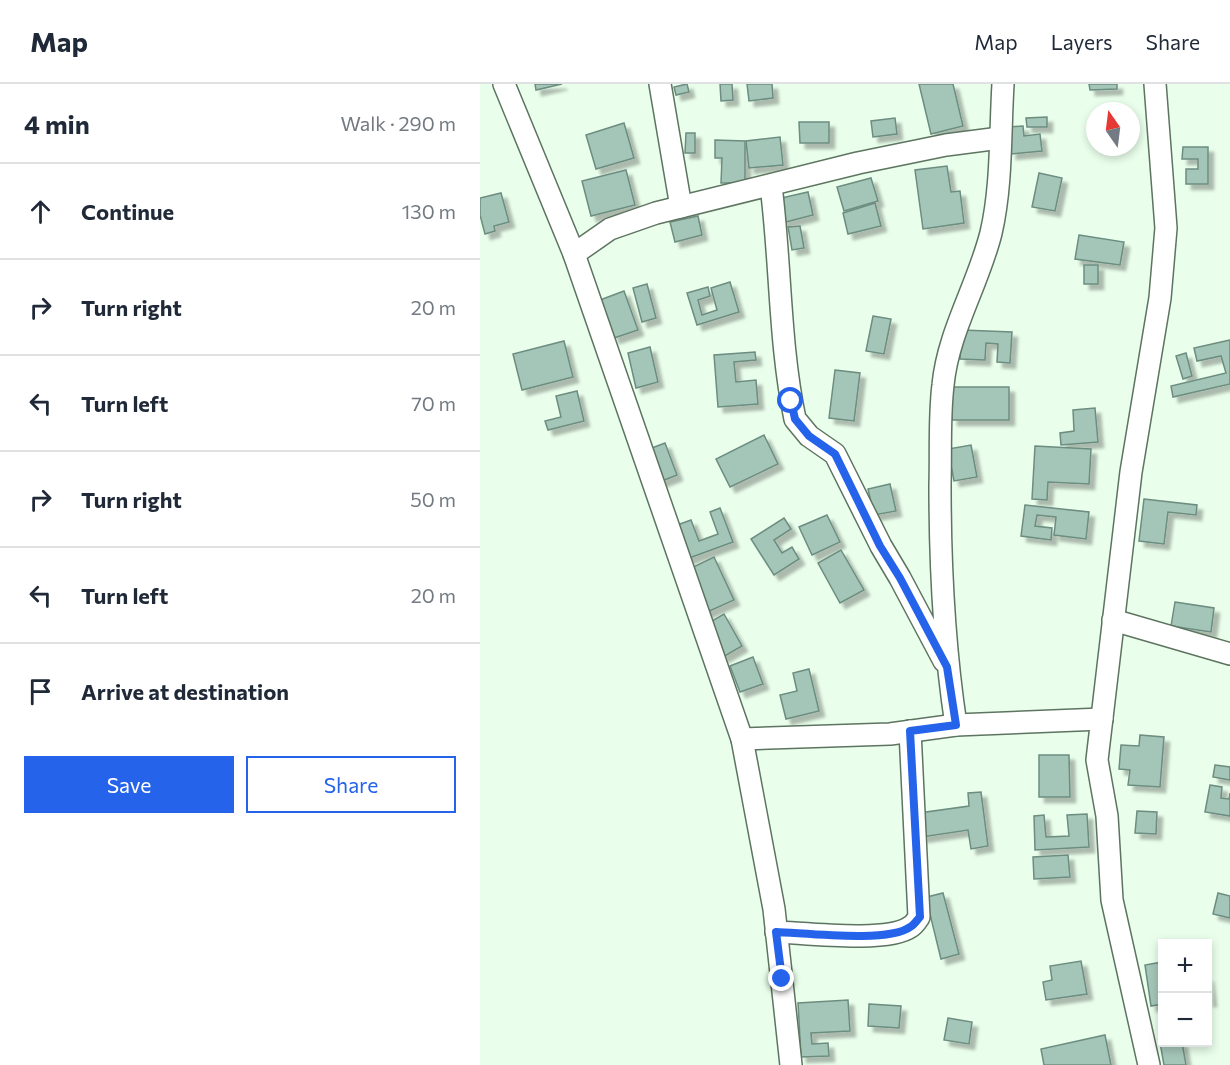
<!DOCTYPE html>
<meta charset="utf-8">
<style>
:root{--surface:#fff;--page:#f6f6f7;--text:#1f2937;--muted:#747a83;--line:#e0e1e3;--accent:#2563eb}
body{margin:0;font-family:Commissioner,sans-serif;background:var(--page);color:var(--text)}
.controls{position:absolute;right:18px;bottom:18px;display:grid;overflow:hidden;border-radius:0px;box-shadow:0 3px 9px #0003}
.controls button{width:54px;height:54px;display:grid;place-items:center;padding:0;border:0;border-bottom:2px solid var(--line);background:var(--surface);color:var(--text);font:30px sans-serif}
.compass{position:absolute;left:606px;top:18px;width:54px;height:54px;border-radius:50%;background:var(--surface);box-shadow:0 3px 9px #0003;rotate:346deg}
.stop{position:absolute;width:18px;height:18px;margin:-14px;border:4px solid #2563eb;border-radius:50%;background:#fff}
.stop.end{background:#2563eb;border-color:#fff;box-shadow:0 2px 6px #0008}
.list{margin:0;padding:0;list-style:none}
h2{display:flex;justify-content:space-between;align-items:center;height:78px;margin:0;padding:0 24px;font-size:26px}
h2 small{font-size:20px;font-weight:400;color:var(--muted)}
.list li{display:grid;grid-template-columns:39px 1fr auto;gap:18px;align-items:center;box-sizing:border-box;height:96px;padding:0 24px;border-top:2px solid var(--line)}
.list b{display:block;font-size:22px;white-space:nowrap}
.list em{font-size:20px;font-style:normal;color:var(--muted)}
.actions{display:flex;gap:12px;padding:18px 24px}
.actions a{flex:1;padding:14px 0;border:2px solid var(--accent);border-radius:0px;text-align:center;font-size:21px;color:var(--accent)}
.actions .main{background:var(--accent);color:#fff}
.icon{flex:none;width:33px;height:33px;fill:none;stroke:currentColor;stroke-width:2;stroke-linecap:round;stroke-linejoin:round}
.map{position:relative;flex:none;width:750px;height:981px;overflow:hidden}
header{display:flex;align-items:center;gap:36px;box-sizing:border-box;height:84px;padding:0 30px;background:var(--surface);border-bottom:2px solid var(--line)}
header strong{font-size:28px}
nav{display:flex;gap:33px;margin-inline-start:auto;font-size:21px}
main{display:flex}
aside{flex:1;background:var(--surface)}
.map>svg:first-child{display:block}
.building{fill:#a4c6b8;stroke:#6c8d80;stroke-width:1.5;filter:url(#shadow)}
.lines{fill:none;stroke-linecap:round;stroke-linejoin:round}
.street-casing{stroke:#5d7460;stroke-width:24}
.street{stroke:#fff;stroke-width:21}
.route{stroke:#2563eb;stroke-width:8}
</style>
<header>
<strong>Map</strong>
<nav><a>Map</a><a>Layers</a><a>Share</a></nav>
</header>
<main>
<aside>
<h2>4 min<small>Walk · 290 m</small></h2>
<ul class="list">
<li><svg class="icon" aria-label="ahead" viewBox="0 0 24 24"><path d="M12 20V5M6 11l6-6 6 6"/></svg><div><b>Continue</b></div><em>130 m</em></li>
<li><svg class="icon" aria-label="right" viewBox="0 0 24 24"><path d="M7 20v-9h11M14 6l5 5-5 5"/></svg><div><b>Turn right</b></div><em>20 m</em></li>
<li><svg class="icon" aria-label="left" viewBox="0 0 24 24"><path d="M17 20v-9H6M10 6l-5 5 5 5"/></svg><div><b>Turn left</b></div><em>70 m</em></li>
<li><svg class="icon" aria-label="right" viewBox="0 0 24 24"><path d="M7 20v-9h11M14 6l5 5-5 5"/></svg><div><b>Turn right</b></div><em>50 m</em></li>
<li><svg class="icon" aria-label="left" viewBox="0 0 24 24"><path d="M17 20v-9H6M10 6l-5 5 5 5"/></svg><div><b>Turn left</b></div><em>20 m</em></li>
<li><svg class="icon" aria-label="arrive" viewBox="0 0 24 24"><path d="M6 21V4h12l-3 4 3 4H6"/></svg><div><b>Arrive at destination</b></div></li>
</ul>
<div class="actions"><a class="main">Save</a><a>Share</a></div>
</aside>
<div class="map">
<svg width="750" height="981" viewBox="0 0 750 981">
<defs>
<filter id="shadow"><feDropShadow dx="5.5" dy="5.5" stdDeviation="1.5" flood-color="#0004"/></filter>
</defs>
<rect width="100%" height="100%" fill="#e9feeb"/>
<g class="building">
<path d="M55,0H82L56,6Z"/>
<path d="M207,0L209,8L196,11L194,3Z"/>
<path d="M240,0H252L253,16L241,17Z"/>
<path d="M267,0H292L293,14L269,17Z"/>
<path d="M439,0H473L483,42L451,50Z"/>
<path d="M609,0H637V5L610,6Z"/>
<path d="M567,33V43H547L546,34Z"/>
<path d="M415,34L417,50L393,53L391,37Z"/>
<path d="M319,38H349V59H320Z"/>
<path d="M144,39L154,74L116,85L106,51Z"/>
<path d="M543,42L544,52L560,50L562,67L531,70L528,43Z"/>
<path d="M206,49H215V69H205Z"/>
<path d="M300,53L303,81L269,84L266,57Z"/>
<path d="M235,56L265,57V99H241L242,74H235Z"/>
<path d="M703,63H728V100H706V85H718V75H702Z"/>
<path d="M467,82L471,108L480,107L484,139L443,145L435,86Z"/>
<path d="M146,86L155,121L111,132L102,97Z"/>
<path d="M559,89L582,94L575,127L552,123Z"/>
<path d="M391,94L398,117L364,127L357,103Z"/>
<path d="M328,108L333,131L302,139L297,115Z"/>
<path d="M21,109L29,138L14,142L15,147L5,150L0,131V114Z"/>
<path d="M395,119L401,142L368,150L363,129Z"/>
<path d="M218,132L222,151L195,158L190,138Z"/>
<path d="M320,142L324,164L312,166L308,143Z"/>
<path d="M599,151L644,158L640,181L595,175Z"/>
<rect x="604" y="181" width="14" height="19"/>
<path d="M250,198L259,228L217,241L207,209L228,203L230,212L218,216L222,231L237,226L231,204Z"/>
<path d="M167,200L176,234L162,238L153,204Z"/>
<path d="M144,207L158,246L134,254L120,216Z"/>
<path d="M393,232L411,235L404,270L386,267Z"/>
<path d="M482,246L532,248L530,279L517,278L518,260L506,259L505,276L480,275Z"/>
<path d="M750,256V300L693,313L691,302L746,289L741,272L717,277L714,264Z"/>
<path d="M84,257L93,293L42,306L33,270Z"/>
<path d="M170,263L178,298L156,304L148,269Z"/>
<path d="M275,268L276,276L254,278L256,298L276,296L278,320L238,323L234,271Z"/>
<path d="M706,269L712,292L703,295L696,272Z"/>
<path d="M355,286L380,289L374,337L349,334Z"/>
<rect x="472" y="303" width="57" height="33"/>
<path d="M97,307L104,337L68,346L65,337L81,333L76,312Z"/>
<path d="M615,324L618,358L581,361L580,349L594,347L593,326Z"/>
<path d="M284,351L298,380L250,403L236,375Z"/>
<path d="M185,359L197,391L177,399L164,367Z"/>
<path d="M491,361L497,393L474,397L468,365Z"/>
<path d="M555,362L611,365L609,400L568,398L567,416L552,415Z"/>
<path d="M410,400L416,427L394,431L388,405Z"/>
<path d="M664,415L717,421L716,431L688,428L684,460L659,457Z"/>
<path d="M545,421L609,428L606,455L574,451L576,433L557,431L555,442L572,444L571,456L541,452Z"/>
<path d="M240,424L253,458L201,477L189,444L211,436L219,457L238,450L230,428Z"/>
<path d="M347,431L360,458L332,471L319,443Z"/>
<path d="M304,434L311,445L294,456L302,469L312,463L319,475L294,491L271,455Z"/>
<path d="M361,466L384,506L360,519L338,479Z"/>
<path d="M234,473L254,516L225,529L205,487Z"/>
<path d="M695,518L734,524L731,548L691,542Z"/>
<path d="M244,530L262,562L243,573L225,541Z"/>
<path d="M273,573L283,600L260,608L250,582Z"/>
<path d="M329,585L339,627L306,635L300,611L317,607L313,589Z"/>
<path d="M660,651L684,653L680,703L648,701L650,686L639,685L641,661L659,662Z"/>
<path d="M559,671H589L590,713H559Z"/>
<path d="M735,681L750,683V696L733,693Z"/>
<path d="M730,701L742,703L741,714L749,715L750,709V732L725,728Z"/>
<path d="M501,708L508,762L491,765L488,746L442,753L439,729L489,722L488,709Z"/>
<path d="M657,727L677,728L676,750L655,749Z"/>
<path d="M607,730L609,763L555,766L554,732L564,731L566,753L589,752L587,731Z"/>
<path d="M588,771L590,793L554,795L553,773Z"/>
<path d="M463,809L479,870L461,875L449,826L439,815Z"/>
<path d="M738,809L750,812V834L733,830Z"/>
<path d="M601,877L607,910L566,916L563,898L572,896L570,882Z"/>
<path d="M682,878V920L671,922L665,881Z"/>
<path d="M728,892L731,917H728Z"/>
<path d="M368,916L370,947L331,949L332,960L348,959L349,972L321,973L318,919Z"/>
<path d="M389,920L421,922L419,944L388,942Z"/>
<path d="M468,934L492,938L489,960L464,956Z"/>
<path d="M625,951L631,981H564L561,965Z"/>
<path d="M682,952V958H702L706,981H684L679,953Z"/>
</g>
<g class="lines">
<defs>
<g id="street">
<path d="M24,0L94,170L262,655L294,825L311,981"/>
<path d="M180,0L201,123"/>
<path d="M291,102C301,180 299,259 315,335L329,352L355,370L401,462L420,494L464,577"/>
<path d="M94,170L130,145L176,129L378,79L466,61L520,54"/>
<path d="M633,536L750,570"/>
<path d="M476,641C464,562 460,481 460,401C461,368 459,334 463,301C468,248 498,201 511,149C522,102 520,49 523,0"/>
<path d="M262,655L410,650L476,641L622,635"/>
<path d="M296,848C325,849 408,859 430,843C434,841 437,836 439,833L430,647"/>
<path d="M669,981L632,816L627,732L617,676L651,388L680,214L686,144L675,0"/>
</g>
</defs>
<use href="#street" class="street-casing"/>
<use href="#street" class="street"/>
</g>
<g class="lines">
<path class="route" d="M302,895L296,848C325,849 409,859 430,843C434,841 437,836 440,833L430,647L476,641L467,583L420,494L400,462L355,370L329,352L315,335L311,317"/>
</g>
</svg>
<div class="controls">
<button>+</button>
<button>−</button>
</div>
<svg class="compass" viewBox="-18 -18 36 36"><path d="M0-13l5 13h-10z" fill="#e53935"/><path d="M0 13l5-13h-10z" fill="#747a83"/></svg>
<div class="stop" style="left:311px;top:317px"></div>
<div class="stop end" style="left:302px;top:895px"></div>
</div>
</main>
